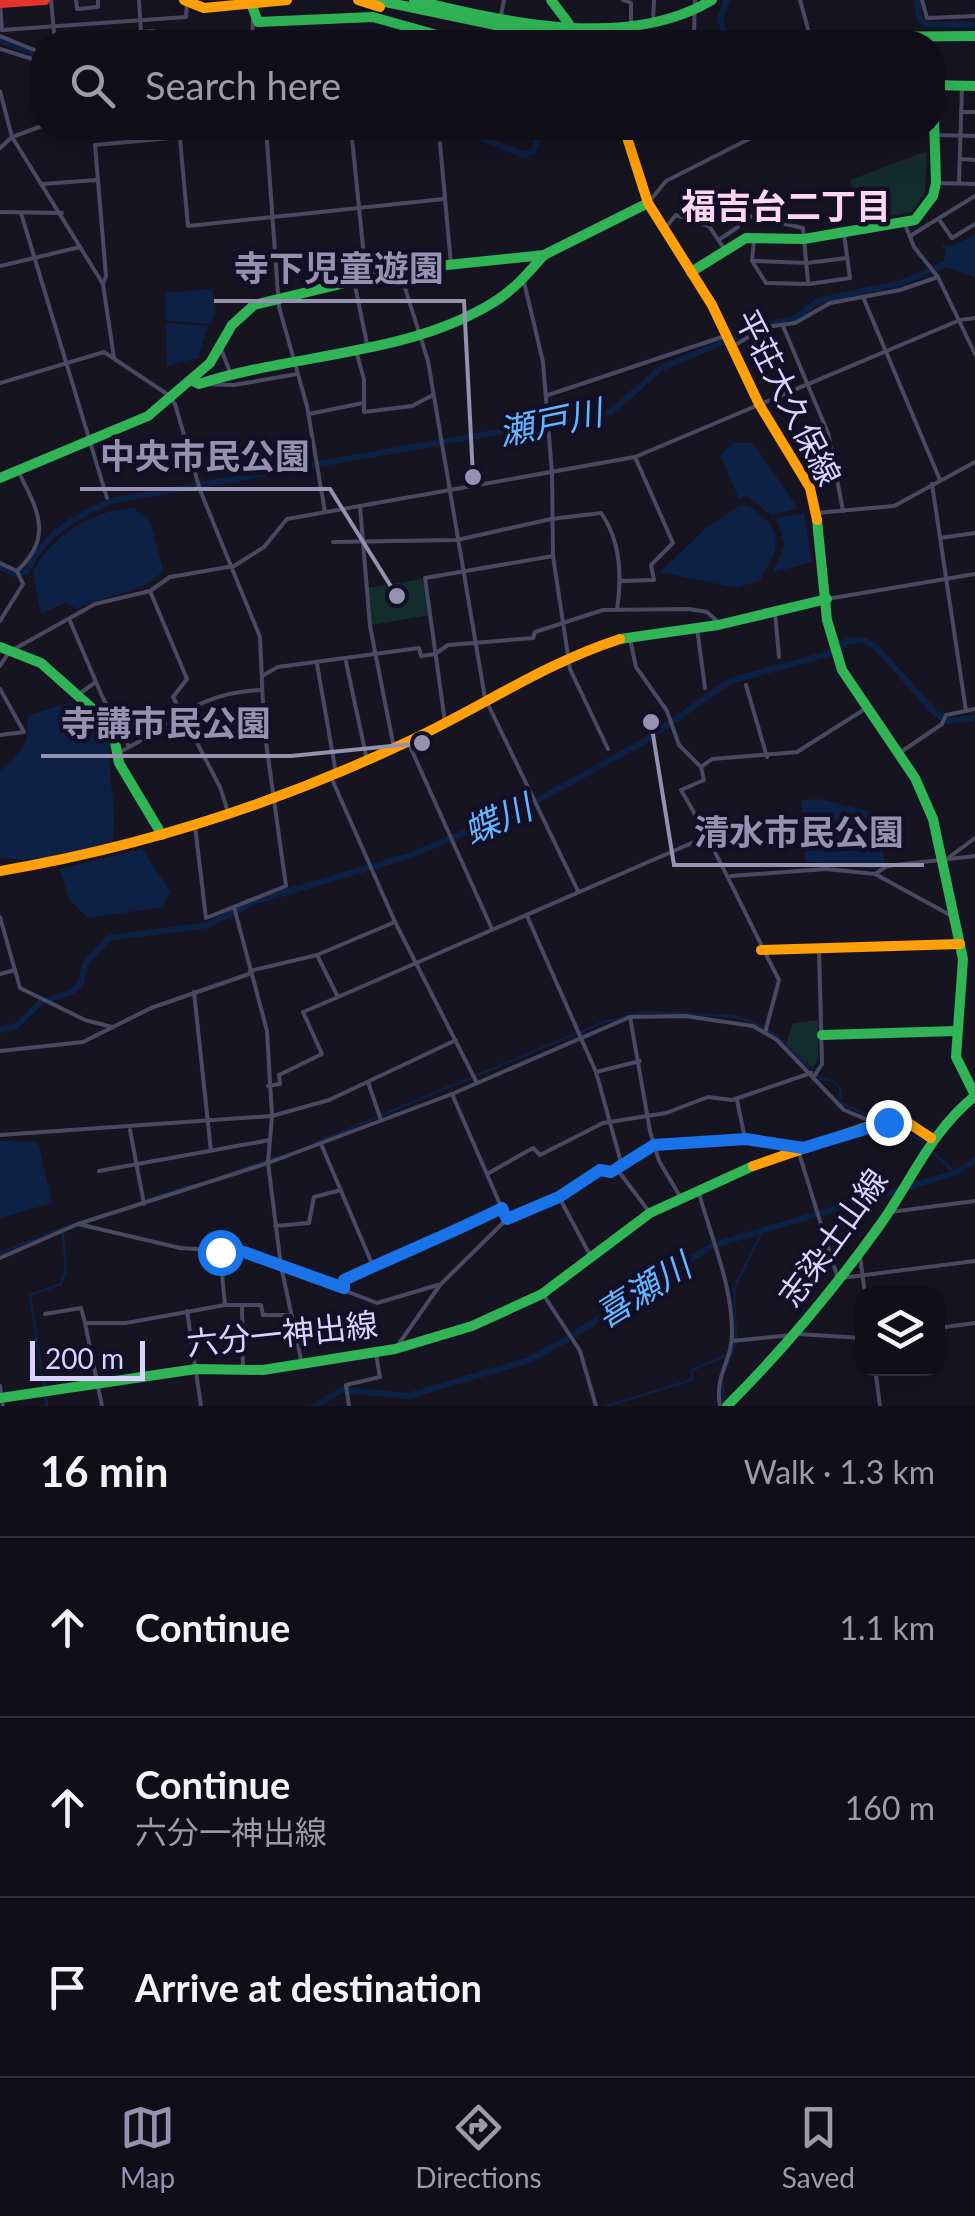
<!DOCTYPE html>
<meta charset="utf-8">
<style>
:root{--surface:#100f19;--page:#1e1d26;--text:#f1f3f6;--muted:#9c9ca2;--line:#302f38;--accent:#9591b1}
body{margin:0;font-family:Lato,"Noto Sans JP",sans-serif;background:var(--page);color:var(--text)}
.controls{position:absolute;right:30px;bottom:30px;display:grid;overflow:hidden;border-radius:20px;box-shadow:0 10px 40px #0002}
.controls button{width:90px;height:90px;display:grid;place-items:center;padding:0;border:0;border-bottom:2px solid var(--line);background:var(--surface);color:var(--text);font:50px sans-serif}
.scale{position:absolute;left:30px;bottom:25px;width:115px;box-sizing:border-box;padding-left:10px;border:5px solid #d9d4ff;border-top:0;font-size:28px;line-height:35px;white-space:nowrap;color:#d9d4ff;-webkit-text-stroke:8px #130f26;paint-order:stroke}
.stop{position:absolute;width:30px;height:30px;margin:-22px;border:8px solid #1a73e8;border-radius:50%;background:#fff}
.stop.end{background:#1a73e8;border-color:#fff;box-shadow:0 2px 10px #0008}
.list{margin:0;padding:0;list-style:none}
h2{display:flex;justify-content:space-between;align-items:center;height:130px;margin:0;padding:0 40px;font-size:42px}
h2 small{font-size:32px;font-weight:400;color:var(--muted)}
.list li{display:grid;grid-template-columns:65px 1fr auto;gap:30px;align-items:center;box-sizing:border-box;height:180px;padding:0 40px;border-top:2px solid var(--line)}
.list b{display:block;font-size:38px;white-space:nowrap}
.list p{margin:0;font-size:32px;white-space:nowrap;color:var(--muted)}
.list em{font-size:32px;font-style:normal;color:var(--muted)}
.icon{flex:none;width:55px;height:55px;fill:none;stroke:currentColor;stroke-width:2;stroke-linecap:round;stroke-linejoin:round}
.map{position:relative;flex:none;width:975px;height:1406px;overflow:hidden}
.search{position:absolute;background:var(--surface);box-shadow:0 10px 40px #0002;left:30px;right:30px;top:30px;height:110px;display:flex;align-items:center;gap:25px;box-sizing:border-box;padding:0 35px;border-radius:40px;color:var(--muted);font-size:38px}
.sheet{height:670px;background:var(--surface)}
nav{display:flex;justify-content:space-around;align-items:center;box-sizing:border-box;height:140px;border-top:2px solid var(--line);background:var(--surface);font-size:28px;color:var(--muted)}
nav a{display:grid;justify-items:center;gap:5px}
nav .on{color:var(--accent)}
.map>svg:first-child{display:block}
.green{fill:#132c2d}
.water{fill:#0d2144}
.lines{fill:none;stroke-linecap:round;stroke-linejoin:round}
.stream{stroke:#0d2144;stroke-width:2.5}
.river{stroke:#0d2144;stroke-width:6}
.street{stroke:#4a4962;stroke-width:4}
.fast{stroke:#30b455;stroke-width:10}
.slow{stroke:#ff9f0a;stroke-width:10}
.jam{stroke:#e5322d;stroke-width:10}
.fast-bridge{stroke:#30b455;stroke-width:11}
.route{stroke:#1a73e8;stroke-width:12}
.labels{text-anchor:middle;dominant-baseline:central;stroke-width:9;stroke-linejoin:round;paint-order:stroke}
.street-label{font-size:32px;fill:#d9d4ff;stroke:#130f26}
.neighbourhood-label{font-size:35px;font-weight:bold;fill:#ffd6f0;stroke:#130f26}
.water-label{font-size:35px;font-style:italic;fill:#62b6ff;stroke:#130f26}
.leader{fill:none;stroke:#9591b1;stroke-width:4}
.callout-dot{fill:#9591b1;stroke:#130f26;stroke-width:4}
.callout-label{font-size:35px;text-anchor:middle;font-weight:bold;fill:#9591b1;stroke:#130f26;stroke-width:9;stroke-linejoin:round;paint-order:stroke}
</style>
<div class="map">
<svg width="975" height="1406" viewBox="0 0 975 1406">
<rect width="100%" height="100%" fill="#161421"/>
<g class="green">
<path d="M927,151L925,192L912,212L864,221L850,180Z"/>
<path d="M422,579L430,615L372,625L368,588Z"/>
<path d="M818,1020V1059L813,1068L786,1044L793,1023Z"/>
</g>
<g class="water">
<path d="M975,234V277L943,266L946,251L941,245L953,246Z"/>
<path d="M212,289L216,310L211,324L165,320V293Z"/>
<path d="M166,323L208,326L198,358L167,366Z"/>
<path d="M733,443H751L757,449L798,508L772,516L747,496L739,499L720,455Z"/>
<path d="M739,506C749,505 752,508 760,515C787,534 774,557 760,580L737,588L660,572L705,529Z"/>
<path d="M133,508L150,521L163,569C150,593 103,594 78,609L65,603L41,614L33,573C48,537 95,509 133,508Z"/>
<path d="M804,513L812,562L772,573L785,545L776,518Z"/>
<path d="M67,703L84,705L110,732C105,770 119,806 112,844L37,861L0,858V771C24,751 29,745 27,716Z"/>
<path d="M819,799L875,813L885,863L874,869L805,861L801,800Z"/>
<path d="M142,849L170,891L163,907L88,918L69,900L60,869Z"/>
<path d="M0,1141L38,1142L52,1203L0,1218Z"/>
</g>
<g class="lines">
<g class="stream">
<path d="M897,1127L924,1142"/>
<path d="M313,1144L604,1022L645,1012L731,1016L750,1021L773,1033L821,1079L835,1082L840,1088L842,1103L866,1115L887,1119"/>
<path d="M931,1150L955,1173"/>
<path d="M233,1172L277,1157"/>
<path d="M138,1203L192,1185"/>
<path d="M0,1253L73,1224"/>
<path d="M726,1369L736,1342L734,1289L763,1230"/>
<path d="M722,1382L724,1403"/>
<path d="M44,1386L30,1295L61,1284L66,1268L63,1234"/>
<path d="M45,1394L47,1406"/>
<path d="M606,1406L692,1380V1370L727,1355"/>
</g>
<g class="river">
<path d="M727,0L720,18L727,41"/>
<path d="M917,0L919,18L926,24L975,25"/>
<path d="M0,40L42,57"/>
<path d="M150,42L203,34L264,42"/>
<path d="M277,42L298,39L310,42"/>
<path d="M422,128L442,137H478L524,155L533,152L541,128"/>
<path d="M0,567L15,574L27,571C43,535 79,513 116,500L611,412L661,368L764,325L792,320L818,301L901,283L950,262"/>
<path d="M0,1030L16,1026L41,1002L72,992L81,983L85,964L109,938L208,925L256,901L412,855L540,799L643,742L730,681L828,654L848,641L864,640L877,648L935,713L948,721L975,718"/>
<path d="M314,1406L342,1390L408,1396L529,1360L569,1338L711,1246L955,1173L975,1160"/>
</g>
<g class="street">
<path d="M51,0L55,42"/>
<path d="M76,0L77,9L98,7V0"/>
<path d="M623,0L631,3V25"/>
<path d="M800,0L808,29"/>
<path d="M922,0L927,18L975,16"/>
<path d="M0,3L2,30L186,17L187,3"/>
<path d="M501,15L504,0"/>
<path d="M653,21L654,0"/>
<path d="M141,32L154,31"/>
<path d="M694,35L695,0"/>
<path d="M0,36L42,53"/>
<path d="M115,42L116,34L141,32L139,0"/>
<path d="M177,42H223"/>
<path d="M252,42L253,18"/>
<path d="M0,49L42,62"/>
<path d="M0,91L12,137L103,284"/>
<path d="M961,112H975"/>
<path d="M179,128L188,226L444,199"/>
<path d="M266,128L279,307L307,406L325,512"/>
<path d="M351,128L366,277"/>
<path d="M935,135L975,136"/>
<path d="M440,143L451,264"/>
<path d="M0,148L12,137L42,126"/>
<path d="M960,159L975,160"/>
<path d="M936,183L975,184"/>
<path d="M959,183L962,86"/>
<path d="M42,184L97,180"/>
<path d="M648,203L666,181L763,132V128"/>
<path d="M0,212L62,213"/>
<path d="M21,213L107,498"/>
<path d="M940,221L952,238L975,224"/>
<path d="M905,224L914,247L938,277L975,354"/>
<path d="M709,226L731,212L803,228L808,282"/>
<path d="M666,227L676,215L709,226L725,250"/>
<path d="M910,236L975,196"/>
<path d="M720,239L738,227L740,213"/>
<path d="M754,240L752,261L766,283L809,284L850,278L844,234"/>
<path d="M755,261L807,263L847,258"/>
<path d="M0,266L80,247"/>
<path d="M400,272L428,361L485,698L578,891"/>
<path d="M354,281L367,344"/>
<path d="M524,282L543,362L552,473L553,556L570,669L608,749"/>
<path d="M863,297L940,480"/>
<path d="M783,326L828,433L843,511"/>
<path d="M733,346L766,327L795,323L830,303L900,290L938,277"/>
<path d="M221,349L230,372"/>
<path d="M356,351L364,379V412L412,406L433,395"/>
<path d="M114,358L103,284L106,276L95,145L279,128"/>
<path d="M0,383L104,352L167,394L175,404L200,490L260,637L264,728L286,886L206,918L195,826"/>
<path d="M199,384L234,385L297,374"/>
<path d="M548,395L728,335"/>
<path d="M309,414L363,403"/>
<path d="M932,484L966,711"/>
<path d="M360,506L370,626L394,748"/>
<path d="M816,513L894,506L975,462"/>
<path d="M940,538L975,533"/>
<path d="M333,542L457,540L551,519L601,513C621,541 622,577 617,610"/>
<path d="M0,563L17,571L23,584L0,621"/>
<path d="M17,571C53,538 39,512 19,473"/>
<path d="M621,581L654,580L651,565L673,543L635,457"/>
<path d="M150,591L187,679L173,697L220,787L229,815"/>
<path d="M827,599L975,574"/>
<path d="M775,612L779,657"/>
<path d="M70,621L102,696L129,747"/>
<path d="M697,628L705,688"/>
<path d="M630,639L636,667L667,711L679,745L701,767L704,780L681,790C718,852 746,917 779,980L765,1033"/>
<path d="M346,662L367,760"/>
<path d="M317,664L336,773"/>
<path d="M0,666L9,652L95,604L150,591L170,577L234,566L264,547L287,519L635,457L960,320L975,318"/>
<path d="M262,676L278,667L419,648L421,656L435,654L448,645L533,638L535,632L603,610L689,609L707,612L718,622"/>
<path d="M746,685L767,757"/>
<path d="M0,689L24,732L0,735"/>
<path d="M79,694L96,682"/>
<path d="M445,722L425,578L553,556"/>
<path d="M408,742L492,929"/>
<path d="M116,754C175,726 190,693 262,690"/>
<path d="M898,754L942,724L946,715L975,709"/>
<path d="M701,767L712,759L797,752L865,709"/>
<path d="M331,777L395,922L477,1083"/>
<path d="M944,861L975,838"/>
<path d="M875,874L887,866L975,856"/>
<path d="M731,876L826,869L875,874L950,915"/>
<path d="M234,907L267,1031L272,1116L268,1163L281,1266L302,1364"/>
<path d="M527,916L596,1072L622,1166"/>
<path d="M0,917L20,988L85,1020L112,1027"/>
<path d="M317,955L338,997L708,836"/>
<path d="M250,971L317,955L395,922"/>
<path d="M0,974L15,970"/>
<path d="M194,992L211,1151"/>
<path d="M630,1017L650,1131L659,1161L681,1198"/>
<path d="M0,1051L83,1042L151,1008L249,974"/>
<path d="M596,1072L640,1061"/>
<path d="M815,1075L822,1064L819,948"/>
<path d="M368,1082L381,1120"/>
<path d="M268,1086L280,1084L279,1075L322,1054L303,1012L336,998"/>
<path d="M452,1094L506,1218"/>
<path d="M737,1100L745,1139"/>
<path d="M130,1130L144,1204"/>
<path d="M0,1135L272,1116L329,1100L456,1040"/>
<path d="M321,1144L373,1266L448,1237L502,1208"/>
<path d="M798,1150L838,1279"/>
<path d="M617,1169L650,1213"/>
<path d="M99,1171L270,1140"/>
<path d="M487,1174L533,1148L540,1155L603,1123L666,1113L708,1097L732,1100L811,1073"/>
<path d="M699,1193C711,1237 732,1285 732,1331C733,1361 714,1374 720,1406"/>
<path d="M559,1197L590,1255"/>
<path d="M890,1212L975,1201"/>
<path d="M78,1224L180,1248L244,1252L377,1303L438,1285"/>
<path d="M275,1226L309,1223L314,1197L341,1190"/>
<path d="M860,1256L865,1294"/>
<path d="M0,1258L78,1224L268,1163L452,1094L630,1017L685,1016L753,1026L777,1040L844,1110L873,1122"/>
<path d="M841,1278L975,1261"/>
<path d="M344,1288V1280L373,1266"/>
<path d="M543,1294L580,1351L596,1406"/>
<path d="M225,1305H261L263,1315H291"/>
<path d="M242,1305L243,1370"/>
<path d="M187,1311L201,1406"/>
<path d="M45,1314L81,1308L85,1323"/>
<path d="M938,1328L975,1323"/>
<path d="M798,1334L862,1338"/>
<path d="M732,1341L792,1335"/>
<path d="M398,1345L440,1285L507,1219L559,1197L599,1170L611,1172C626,1164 644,1148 658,1145C703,1134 754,1139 799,1147"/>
<path d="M875,1368L880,1406"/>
<path d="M0,1386L3,1406"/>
<path d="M102,1406L85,1323H126L225,1305L220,1252"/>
<path d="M349,1406L346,1385L380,1377L376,1354"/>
</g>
<g class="fast">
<path d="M376,0L528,32L689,39"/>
<path d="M414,0C504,22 628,51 712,0"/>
<path d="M551,0L569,24"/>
<path d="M252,6L258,22L373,17L462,42"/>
<path d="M746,38L975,36"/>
<path d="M691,272L746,238L804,239L915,220L933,196L936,183L933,85L975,86"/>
<path d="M193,381L199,384C294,353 408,356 494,302C514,290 529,272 544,255"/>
<path d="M0,478L148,416L210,363L232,325L254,305L399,270L544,255L648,203"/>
<path d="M817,520L827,620L842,670L915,778L933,819L963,959L956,1057L975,1095"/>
<path d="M620,639L718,625L827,599"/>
<path d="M0,647L41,663L112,726L119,763L162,835"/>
<path d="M822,1035L956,1031"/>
<path d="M0,1398L196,1369L263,1370L395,1349L472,1326L542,1294L650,1213L753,1166"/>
<path d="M727,1406C783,1350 834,1289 880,1225C912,1180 931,1131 975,1096"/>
</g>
<g class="slow">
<path d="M184,0L204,8L287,0"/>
<path d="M358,0L380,7"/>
<path d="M624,128L648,203L712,305L759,404L810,488L817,520"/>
<path d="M0,871C142,847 276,804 407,742C478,709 545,663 620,639"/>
<path d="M761,950L960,944"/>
<path d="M753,1166L878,1123L907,1122L931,1138"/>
</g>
<path class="jam" d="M0,3L45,0"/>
<path class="fast-bridge" d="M689,39L746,38"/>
</g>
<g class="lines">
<path class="route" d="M220,1252H244L344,1288V1280C397,1255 450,1234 502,1208L507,1219L559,1197L600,1170L611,1172L654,1145L746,1139L803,1148L888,1122"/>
</g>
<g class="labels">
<g class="street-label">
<text transform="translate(789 397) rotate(63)">平荘大久保線</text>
<text transform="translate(832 1237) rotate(-54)">志染土山線</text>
<text transform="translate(282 1333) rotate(-6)">六分一神出線</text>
</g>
<g class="neighbourhood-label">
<text x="786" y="205">福吉台二丁目</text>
</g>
<g class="water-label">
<text transform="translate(550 421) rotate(-12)">瀬戸川</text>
<text transform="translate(497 818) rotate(-24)">蝶川</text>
<text transform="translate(642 1289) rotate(-32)">喜瀬川</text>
</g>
</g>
<path class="leader" d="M473 477L464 301H214M397 596L330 489H80M422 743L291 756H41M651 722L674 865H924"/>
<g class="callout-dot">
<circle cx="473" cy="477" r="10"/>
<circle cx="397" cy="596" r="10"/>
<circle cx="422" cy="743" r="10"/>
<circle cx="651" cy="722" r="10"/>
</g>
<g class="callout-label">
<text x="339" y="281">寺下児童遊園</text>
<text x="205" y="469">中央市民公園</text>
<text x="166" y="736">寺講市民公園</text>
<text x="799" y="845">清水市民公園</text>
</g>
</svg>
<div class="controls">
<button><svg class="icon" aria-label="layers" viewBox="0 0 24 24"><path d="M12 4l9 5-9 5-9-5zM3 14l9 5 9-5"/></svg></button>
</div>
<div class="scale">200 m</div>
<div class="stop" style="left:220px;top:1252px"></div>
<div class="stop end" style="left:888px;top:1122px"></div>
<div class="search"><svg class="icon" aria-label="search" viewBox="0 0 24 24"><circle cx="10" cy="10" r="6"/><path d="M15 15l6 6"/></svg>Search here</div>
</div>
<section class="sheet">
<h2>16 min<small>Walk · 1.3 km</small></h2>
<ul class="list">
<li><svg class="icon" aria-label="ahead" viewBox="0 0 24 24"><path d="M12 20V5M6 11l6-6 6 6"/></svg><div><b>Continue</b></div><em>1.1 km</em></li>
<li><svg class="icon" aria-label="ahead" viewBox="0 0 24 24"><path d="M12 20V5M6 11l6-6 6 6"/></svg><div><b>Continue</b><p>六分一神出線</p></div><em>160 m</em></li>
<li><svg class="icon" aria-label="arrive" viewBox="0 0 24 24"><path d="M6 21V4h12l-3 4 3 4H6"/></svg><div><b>Arrive at destination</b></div></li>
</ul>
</section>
<nav>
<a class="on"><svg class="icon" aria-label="map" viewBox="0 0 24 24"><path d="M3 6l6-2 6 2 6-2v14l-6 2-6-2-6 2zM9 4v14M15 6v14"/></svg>Map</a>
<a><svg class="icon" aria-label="directions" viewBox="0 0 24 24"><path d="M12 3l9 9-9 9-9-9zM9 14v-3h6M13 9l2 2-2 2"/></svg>Directions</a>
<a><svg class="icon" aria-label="saved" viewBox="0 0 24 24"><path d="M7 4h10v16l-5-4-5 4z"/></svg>Saved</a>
</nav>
